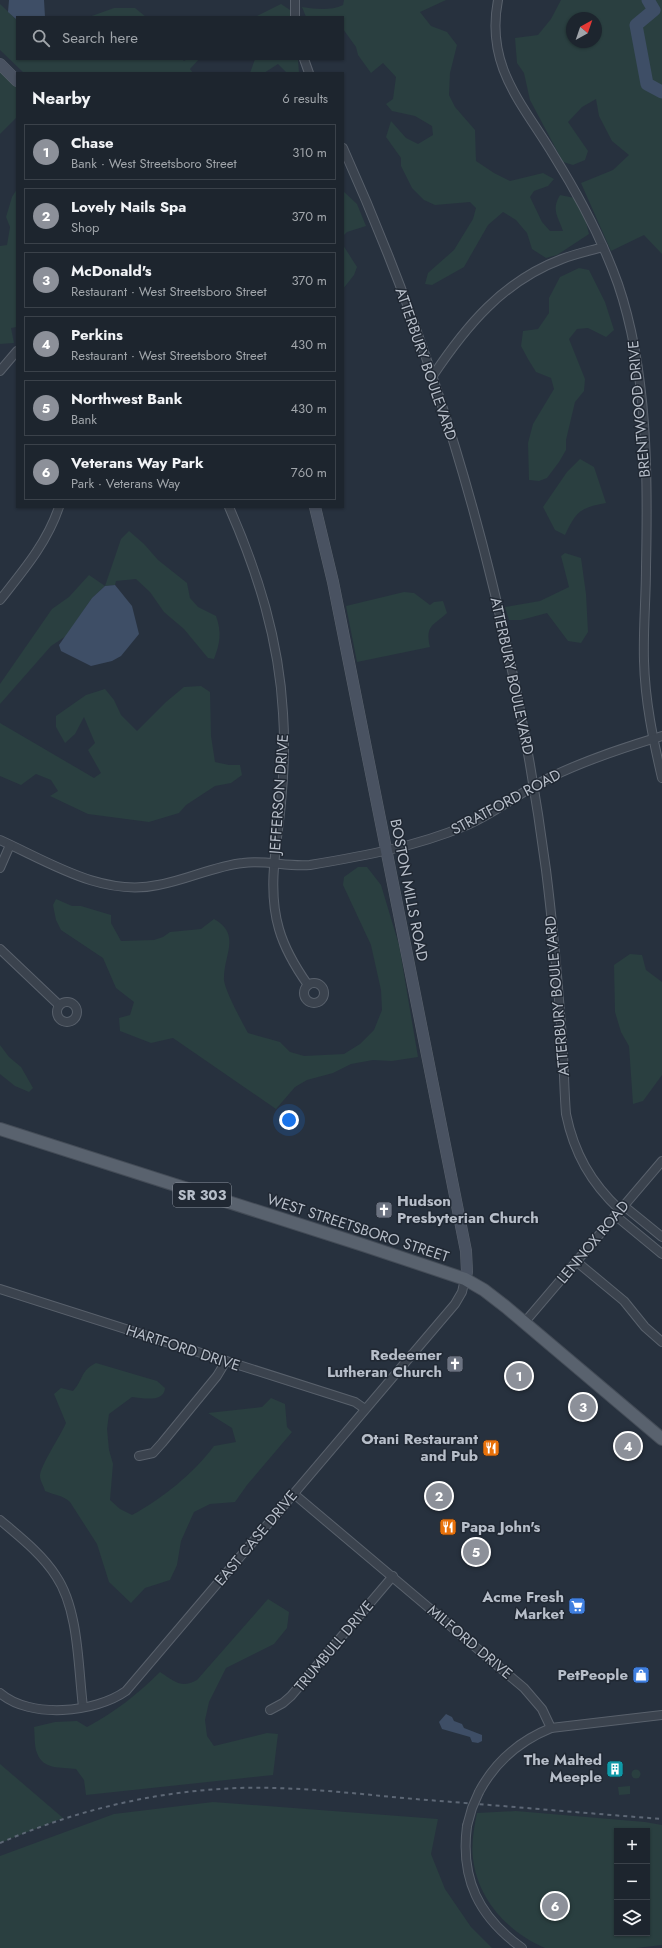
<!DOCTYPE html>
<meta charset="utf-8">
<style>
:root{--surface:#1d252e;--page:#2a313a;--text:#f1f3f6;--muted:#a0a5aa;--line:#3b424a;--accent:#8c9099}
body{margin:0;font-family:Jost,sans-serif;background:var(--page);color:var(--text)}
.controls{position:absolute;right:12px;bottom:12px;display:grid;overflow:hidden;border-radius:0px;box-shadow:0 1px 3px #0004}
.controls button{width:36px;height:36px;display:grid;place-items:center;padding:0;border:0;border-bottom:1px solid var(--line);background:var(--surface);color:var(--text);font:20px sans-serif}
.compass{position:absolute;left:566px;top:12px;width:36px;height:36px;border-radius:50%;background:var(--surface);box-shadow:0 1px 3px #0004;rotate:40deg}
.you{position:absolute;left:289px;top:1120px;width:14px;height:14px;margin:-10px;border:3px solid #fff;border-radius:50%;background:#1a73e8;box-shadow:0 0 0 6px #1a73e833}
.badge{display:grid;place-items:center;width:26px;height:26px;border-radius:50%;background:var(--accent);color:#fff;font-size:13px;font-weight:700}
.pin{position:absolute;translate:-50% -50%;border:2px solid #fff;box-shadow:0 1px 4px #0006}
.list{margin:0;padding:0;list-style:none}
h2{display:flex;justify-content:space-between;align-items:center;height:52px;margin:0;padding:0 16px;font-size:17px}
h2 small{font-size:13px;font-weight:400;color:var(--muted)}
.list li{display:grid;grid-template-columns:26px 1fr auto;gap:12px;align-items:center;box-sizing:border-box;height:56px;margin:0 8px 8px;padding:0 8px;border:1px solid var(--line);border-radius:0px}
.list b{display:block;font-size:15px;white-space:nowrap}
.list p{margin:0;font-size:13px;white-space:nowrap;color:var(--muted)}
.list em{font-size:13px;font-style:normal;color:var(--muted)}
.icon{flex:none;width:22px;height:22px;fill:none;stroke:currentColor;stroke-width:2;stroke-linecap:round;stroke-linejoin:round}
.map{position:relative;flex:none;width:662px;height:1948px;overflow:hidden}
.search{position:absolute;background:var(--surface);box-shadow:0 1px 3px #0004;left:16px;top:16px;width:328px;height:44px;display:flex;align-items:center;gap:10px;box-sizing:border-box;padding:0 14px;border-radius:0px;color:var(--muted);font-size:15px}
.panel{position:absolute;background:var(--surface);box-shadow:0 1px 3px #0004;left:16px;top:72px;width:328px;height:436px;border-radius:0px}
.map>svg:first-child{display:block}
.green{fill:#2a3f40;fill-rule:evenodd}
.water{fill:#3e4e66}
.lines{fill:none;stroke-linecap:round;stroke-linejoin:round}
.river{stroke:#3e4e66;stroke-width:13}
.street-casing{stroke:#59616c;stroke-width:10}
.secondary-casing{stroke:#59616c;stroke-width:12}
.primary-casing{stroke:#444c57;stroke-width:14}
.street{stroke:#3b434e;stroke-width:8}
.secondary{stroke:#495261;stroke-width:11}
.primary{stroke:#59626e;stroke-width:12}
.rail{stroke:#5d6775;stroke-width:2;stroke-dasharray:4 4;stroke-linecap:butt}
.street-bridge-casing{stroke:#59616c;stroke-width:10;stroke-linecap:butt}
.street-bridge{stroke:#3b434e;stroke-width:8}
.labels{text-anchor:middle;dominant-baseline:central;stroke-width:3;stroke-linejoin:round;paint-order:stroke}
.shield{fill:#202833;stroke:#8a919c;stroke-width:1}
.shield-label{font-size:14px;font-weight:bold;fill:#b7bec9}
.street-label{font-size:15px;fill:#b7bec9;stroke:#202833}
.poi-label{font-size:15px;font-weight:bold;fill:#b7bec9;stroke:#202833;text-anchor:end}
</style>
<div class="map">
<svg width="662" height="1948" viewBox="0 0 662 1948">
<rect width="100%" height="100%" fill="#27313e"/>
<g class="green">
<path d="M344,0H446L420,12L431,26L447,32L457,45L450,73L449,95L455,107L475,130L476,161L494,173L510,181L543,173L554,179L548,186L534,191L530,197L542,222L550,231H563C558,216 551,210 560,195L575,198L586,222L589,234L557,255L546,258L532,249L527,233L516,220L503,212L488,225L464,267L432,285L425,284L428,273L454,250L473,219L476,208L470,202L435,205L424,200L412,188L401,166V158L386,137L391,121L406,138L418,144L433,135L432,126L415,116L392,111L386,104L393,99L396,77L383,63L371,73L358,55L356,47L343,29V17H306L302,7C316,9 330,11 343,5Z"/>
<path d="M561,0H662V254L644,235L611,251L581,183L613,170L629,155L612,141L599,116L596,99L582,107L568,122L588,151L585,160L573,165L563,162L530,100L524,73L517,63L515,38L538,35L551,19ZM572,18H596V42H572Z"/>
<path d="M0,4L17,20V59H182L184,61L187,59H199L190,69L193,73H24L0,50Z"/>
<path d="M281,4L290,10L292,17H255Z"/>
<path d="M114,8H135L146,17H89Z"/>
<path d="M255,59H298L299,73H287L278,64L264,73H250Z"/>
<path d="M0,68L17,85V117L0,134Z"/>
<path d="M17,189V327L11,328L14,343L0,344V246L7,245L10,227L6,217L12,197Z"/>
<path d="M343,191L357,204L366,226L347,232L343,236Z"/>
<path d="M343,245L357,267L354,275L343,289Z"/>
<path d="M579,268L589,270L605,302L614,330L606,337L588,328L577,329L569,339L585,379L584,391L575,402L566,440V450L559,462L547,478L539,481L529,480L528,443L533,424L554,389L551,378L536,372L528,359L521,346L523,331L538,329L549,313V298L560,277Z"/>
<path d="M580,459L594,467L606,503C579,508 576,512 565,535L555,530L543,507L567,472Z"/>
<path d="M129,531L144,544L158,560L187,583L190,598L198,607L216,616C222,633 220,643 214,659L208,658L184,629L164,612L150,592L136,579L116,581L115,585L105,586L92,598L66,636L51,646L0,704V684L52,609L69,597L89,575L105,586L121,539Z"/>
<path d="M565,553L581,558L586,594L588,632L581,643L568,641L547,613L521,620H509L505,607L540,601L569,587L561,556Z"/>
<path d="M404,592L414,593L430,605L434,602L443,601L447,613C433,626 425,625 430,647L357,662L346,606Z"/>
<path d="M201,686L210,692L211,736L215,762L229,765H240L242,775L231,783L215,786L186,805L179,813L149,822L88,814L50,796L58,791L51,780L36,774L21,785L0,776V723L94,778L101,773L88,750L95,743L84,717L75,734L65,743L56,727V716L86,695L105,689L114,700L121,715L137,731L166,702L184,687Z"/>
<path d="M358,867H367L381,885L399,945L418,1057L392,1061L373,1060L351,1064L333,1073L307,1080L295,1087L276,1109L173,1038L151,1043L120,1031L119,1018L130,1015L134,1002L116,988L103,958L61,930L56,920L53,905L56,899L72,906H81L111,915V923L121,941L154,940L163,937L170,932L201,929L214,919C242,935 223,955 224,980C225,991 242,1022 248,1033L280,1042L290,1052L304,1056L344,1054L360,1044L374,1030L382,1010L381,990L371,945L343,885L344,877Z"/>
<path d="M630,954L642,955L646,970L662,982V1075L643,1101L633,1104L629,1046L621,1032L615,1012L614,965Z"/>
<path d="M0,1045L9,1057L21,1067L33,1088L29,1092L15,1086L0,1074Z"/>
<path d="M96,1363L157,1381L165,1388C164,1403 143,1398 132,1397L109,1414L107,1429L109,1450L113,1464L110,1500L120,1509L132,1515C162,1499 194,1473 214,1446L236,1442L232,1428L208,1413L262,1407L271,1398L285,1404L287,1427L292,1432L247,1485L235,1502L210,1504L194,1512L181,1541L177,1565L170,1580L145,1588L131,1603L109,1582L97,1544L70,1502C63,1495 54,1495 45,1491C44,1486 40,1481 40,1476C40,1466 61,1435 66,1423L54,1394L61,1388L73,1391C84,1379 80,1371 96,1363Z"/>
<path d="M268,1599L289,1612L287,1628L274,1644L226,1668L209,1702L205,1720L207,1736L214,1746L267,1733L278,1734L273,1775L86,1795L84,1780L76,1769C61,1767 43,1770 37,1753C34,1746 35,1735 34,1727L55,1722L77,1721L87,1727C115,1712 138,1694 160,1672C174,1681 181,1689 197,1680Z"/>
<path d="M0,1764L63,1818L0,1843Z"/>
<circle cx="636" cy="1774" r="4.5"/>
<path d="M630,1786V1794L619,1795L618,1787Z"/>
<path d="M213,1802L438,1819L431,1854L445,1889L471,1927L492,1948H0V1856L114,1814Z"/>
<path d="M516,1811L645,1822L662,1825V1945L636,1948H545C509,1933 478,1900 473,1859C471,1844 474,1828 477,1813ZM617,1831H647V1933H617Z"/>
</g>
<g class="water">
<path d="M9,0H44L45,17H17V20L8,12Z"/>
<path d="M115,585L132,606L139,634L121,656L112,661L91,666L61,651L59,645L92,598L105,586Z"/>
<path d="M446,1714L452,1717L454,1721L462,1724L464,1728L482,1735V1741L478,1743L472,1742L470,1737L442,1729L439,1722Z"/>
</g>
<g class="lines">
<path class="river" d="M648,0L654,10L636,25L647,84L662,92"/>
<defs>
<g id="street">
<path d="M295,0V17"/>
<path d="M498,0C485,67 523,104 554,156C579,196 602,239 618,284C648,372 648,475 646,567C646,598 643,630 644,661C645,701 653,739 662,778"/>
<path d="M304,59L309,73"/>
<path d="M343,148C446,377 513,621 546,870C553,926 558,983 562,1039C564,1064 564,1089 566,1114C574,1153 591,1183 620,1210"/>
<path d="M0,371L17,351"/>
<path d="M432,377C466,326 503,281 562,259C575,254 589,251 603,247"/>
<path d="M229,507C258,573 279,640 283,713C285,743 284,773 281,803C277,845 267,888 279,929C285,950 296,968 308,985"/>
<path d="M0,600C23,571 47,543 59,507"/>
<path d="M0,840C49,862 102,897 158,885C187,880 214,866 243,863C266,860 287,867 310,865C363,856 415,847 465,826C496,813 521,791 551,777C586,760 625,747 662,736"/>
<path d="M0,868L10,845"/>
<path d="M0,949L59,1005"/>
<circle cx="314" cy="993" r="10"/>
<circle cx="67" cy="1012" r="10"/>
<path d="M624,1206L662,1237"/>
<path d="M616,1216L662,1254"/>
<path d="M577,1262L624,1301L645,1327L662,1342"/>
<path d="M0,1289L355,1402L365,1409"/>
<path d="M524,1323L662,1161"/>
<path d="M139,1456L153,1453L162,1443L217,1376L226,1361"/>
<path d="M294,1494L524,1688L542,1709L551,1728L662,1715"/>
<path d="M0,1520C20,1537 42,1554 56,1576C79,1610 78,1667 83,1707"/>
<path d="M0,1693C30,1719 95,1713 126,1691L455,1304L462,1292L465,1279"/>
<path d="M270,1710L283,1703L291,1696L393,1576"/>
<path d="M479,1792C495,1762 519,1741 551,1728"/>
<path d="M467,1826C460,1879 479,1917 522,1948"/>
</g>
<g id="secondary">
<path d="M0,64L17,81"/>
<path d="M315,507L333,582L466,1251L467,1272L465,1279"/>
</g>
<path id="primary" d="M0,1129L363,1245L465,1279L484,1290L506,1307L662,1439"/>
</defs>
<use href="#street" class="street-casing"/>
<use href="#secondary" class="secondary-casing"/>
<use href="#primary" class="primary-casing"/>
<use href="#street" class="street"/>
<use href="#secondary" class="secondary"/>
<use href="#primary" class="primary"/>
<path class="rail" d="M0,1843C76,1810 156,1791 238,1788C301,1786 364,1795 427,1800C505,1806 584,1813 662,1819"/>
<defs>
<path id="street-bridge" d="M467,1826L472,1808L479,1792"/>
</defs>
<use href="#street-bridge" class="street-bridge-casing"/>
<use href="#street-bridge" class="street-bridge"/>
</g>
<defs>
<symbol id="church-square" viewBox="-11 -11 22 22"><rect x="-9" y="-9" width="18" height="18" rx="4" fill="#6b7280" stroke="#202833"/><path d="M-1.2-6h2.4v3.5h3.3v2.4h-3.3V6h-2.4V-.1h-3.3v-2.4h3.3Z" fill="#fff"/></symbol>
<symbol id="restaurant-square" viewBox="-11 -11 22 22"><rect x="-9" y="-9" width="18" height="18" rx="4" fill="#e8710a" stroke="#202833"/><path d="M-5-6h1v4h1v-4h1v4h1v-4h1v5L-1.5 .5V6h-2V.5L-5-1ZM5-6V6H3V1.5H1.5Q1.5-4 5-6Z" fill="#fff"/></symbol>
<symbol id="supermarket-square" viewBox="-11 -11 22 22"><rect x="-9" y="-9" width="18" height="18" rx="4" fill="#3f7fe0" stroke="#202833"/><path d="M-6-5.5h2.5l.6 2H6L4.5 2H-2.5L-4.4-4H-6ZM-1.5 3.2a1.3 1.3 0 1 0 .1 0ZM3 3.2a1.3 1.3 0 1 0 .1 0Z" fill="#fff"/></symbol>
<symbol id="shop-square" viewBox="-11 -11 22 22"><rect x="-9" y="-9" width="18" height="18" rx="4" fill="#3f7fe0" stroke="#202833"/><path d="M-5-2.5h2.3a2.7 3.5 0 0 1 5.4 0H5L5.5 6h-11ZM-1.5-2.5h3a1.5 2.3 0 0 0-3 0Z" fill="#fff"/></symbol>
<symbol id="building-square" viewBox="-11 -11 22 22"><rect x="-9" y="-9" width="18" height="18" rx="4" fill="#0f9aa8" stroke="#202833"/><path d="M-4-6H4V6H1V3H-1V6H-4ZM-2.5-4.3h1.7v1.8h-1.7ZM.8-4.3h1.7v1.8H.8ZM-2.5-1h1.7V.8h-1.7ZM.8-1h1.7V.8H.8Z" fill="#fff"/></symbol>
</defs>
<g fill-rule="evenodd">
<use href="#church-square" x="374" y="1200" width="20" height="20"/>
<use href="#church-square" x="445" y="1354" width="20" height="20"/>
<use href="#restaurant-square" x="481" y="1438" width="20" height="20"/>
<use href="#restaurant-square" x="438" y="1517" width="20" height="20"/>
<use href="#supermarket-square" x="567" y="1596" width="20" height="20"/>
<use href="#shop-square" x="631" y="1665" width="20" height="20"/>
<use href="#building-square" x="605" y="1759" width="20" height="20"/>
</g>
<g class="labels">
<rect class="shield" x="173" y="1183" width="58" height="24" rx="3"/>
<g class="shield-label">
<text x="202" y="1195">SR 303</text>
</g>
<g class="street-label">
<text transform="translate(426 364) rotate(71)">ATTERBURY BOULEVARD</text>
<text transform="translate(639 409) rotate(-95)">BRENTWOOD DRIVE</text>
<text transform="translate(512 676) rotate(78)">ATTERBURY BOULEVARD</text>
<text transform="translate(279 794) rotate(-86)">JEFFERSON DRIVE</text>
<text transform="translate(506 802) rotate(-28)">STRATFORD ROAD</text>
<text transform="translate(409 890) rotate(79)">BOSTON MILLS ROAD</text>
<text transform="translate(557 996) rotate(-95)">ATTERBURY BOULEVARD</text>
<text transform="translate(358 1228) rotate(18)">WEST STREETSBORO STREET</text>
<text transform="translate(593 1242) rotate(-50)">LENNOX ROAD</text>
<text transform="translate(183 1348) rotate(18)">HARTFORD DRIVE</text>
<text transform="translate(256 1538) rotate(-50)">EAST CASE DRIVE</text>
<text transform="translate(470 1642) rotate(40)">MILFORD DRIVE</text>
<text transform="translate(334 1646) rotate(-50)">TRUMBULL DRIVE</text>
</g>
<g class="poi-label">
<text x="397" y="1201" text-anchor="start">Hudson<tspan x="397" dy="17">Presbyterian Church</tspan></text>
<text x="442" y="1355">Redeemer<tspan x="442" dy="17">Lutheran Church</tspan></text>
<text x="478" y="1439">Otani Restaurant<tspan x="478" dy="17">and Pub</tspan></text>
<text x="461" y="1527" text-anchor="start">Papa John's</text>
<text x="564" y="1597">Acme Fresh<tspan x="564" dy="17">Market</tspan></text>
<text x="628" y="1675">PetPeople</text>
<text x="602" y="1760">The Malted<tspan x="602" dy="17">Meeple</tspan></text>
</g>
</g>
</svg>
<div class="controls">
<button>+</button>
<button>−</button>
<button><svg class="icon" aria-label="layers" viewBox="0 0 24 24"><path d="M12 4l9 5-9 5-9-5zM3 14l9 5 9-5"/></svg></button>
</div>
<svg class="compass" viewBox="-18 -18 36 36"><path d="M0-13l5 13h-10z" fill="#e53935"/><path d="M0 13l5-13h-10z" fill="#a0a5aa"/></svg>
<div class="you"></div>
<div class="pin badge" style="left:519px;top:1376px">1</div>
<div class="pin badge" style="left:439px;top:1496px">2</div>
<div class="pin badge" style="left:583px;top:1407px">3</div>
<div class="pin badge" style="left:628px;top:1446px">4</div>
<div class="pin badge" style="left:476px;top:1552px">5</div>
<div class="pin badge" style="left:555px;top:1906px">6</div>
<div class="search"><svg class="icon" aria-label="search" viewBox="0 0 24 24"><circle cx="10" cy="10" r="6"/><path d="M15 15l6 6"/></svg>Search here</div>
<section class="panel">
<h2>Nearby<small>6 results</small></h2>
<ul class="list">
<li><span class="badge">1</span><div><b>Chase</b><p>Bank · West Streetsboro Street</p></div><em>310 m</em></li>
<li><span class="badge">2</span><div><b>Lovely Nails Spa</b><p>Shop</p></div><em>370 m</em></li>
<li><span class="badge">3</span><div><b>McDonald's</b><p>Restaurant · West Streetsboro Street</p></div><em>370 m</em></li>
<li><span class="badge">4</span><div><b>Perkins</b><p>Restaurant · West Streetsboro Street</p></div><em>430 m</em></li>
<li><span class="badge">5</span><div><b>Northwest Bank</b><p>Bank</p></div><em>430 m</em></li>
<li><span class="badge">6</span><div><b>Veterans Way Park</b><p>Park · Veterans Way</p></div><em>760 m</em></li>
</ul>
</section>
</div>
